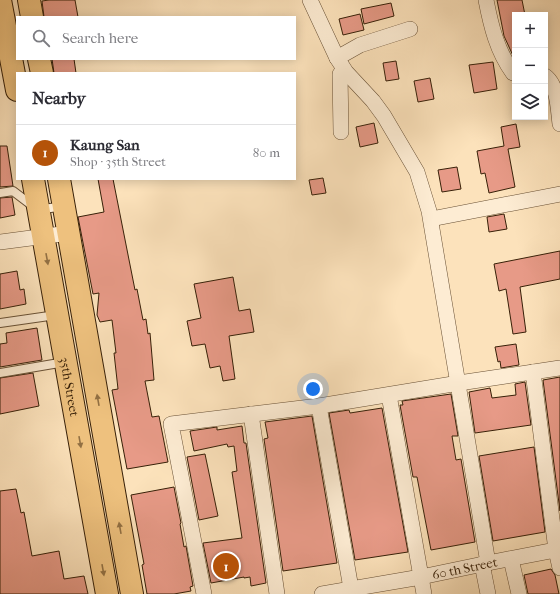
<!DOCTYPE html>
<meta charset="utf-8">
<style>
:root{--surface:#fff;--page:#f7f7f7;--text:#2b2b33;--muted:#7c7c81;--line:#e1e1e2;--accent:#b45309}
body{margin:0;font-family:"IM FELL French Canon",serif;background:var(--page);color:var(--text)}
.controls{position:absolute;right:12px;top:12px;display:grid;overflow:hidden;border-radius:0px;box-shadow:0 2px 10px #0003}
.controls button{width:36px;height:36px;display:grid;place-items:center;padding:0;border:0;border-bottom:1px solid var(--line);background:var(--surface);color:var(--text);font:20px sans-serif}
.you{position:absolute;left:313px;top:389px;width:14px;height:14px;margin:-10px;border:3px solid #fff;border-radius:50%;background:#1a73e8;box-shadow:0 0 0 6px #1a73e833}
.badge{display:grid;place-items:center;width:26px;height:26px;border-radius:50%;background:var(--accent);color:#fff;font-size:13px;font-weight:700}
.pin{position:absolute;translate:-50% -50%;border:2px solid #fff;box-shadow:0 1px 4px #0006}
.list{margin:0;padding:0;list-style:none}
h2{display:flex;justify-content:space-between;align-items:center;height:52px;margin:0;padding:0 16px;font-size:17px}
h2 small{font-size:13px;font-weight:400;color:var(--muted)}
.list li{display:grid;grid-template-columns:26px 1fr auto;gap:12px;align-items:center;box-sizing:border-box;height:56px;padding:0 16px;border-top:1px solid var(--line)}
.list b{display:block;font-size:15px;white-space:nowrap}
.list p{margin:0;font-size:13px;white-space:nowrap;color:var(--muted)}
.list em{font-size:13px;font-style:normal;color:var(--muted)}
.icon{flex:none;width:22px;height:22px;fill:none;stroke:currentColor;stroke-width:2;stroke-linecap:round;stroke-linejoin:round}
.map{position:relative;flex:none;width:560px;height:594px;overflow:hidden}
.search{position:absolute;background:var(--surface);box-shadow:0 2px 10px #0003;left:16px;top:16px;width:280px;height:44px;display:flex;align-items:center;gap:10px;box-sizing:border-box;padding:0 14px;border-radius:0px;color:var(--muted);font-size:15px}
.panel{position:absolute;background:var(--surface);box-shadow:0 2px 10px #0003;left:16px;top:72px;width:280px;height:108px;border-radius:0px}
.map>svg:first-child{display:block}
.building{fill:#e79a87;stroke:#372008}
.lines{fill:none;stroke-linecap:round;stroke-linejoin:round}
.lane-casing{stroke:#685035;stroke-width:10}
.street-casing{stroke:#685035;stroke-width:16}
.primary-casing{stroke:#372008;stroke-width:24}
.lane{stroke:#fdecd3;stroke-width:8}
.street{stroke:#fdecd3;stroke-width:15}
.primary{stroke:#eec17e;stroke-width:22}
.oneway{fill:#927043}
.labels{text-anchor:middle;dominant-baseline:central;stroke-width:3;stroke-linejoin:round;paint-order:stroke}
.street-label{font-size:13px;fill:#372008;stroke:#fdecd3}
</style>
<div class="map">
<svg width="560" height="594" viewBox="0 0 560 594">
<rect width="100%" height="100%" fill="#fce2bb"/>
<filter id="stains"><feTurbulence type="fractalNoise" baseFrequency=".005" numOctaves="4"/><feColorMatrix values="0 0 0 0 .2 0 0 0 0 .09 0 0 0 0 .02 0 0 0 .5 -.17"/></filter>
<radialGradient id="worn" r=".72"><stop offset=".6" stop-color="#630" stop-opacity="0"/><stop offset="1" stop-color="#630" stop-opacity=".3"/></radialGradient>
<g class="building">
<path d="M49,0H75L78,17H44L42,1Z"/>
<path d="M497,0H522L525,15H515V60L504,36Z"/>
<path d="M391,3L394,16L364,24L361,9Z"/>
<path d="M360,14L364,30L343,35L339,19Z"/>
<path d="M52,59H74L76,73H54Z"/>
<path d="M396,61L399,79L386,81L383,63Z"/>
<path d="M493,62L497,89L474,93L469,65Z"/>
<path d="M430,78L434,99L418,102L414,81Z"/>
<path d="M374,123L378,143L360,147L356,127Z"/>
<path d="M516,124L520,147L508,149L515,187L489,193L485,173L481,174L477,151L504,146L501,127Z"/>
<path d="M0,146H7L13,186L0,187Z"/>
<path d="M457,167L461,189L442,192L438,170Z"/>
<path d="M323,178L326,193L312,195L309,180Z"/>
<path d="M98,179H113L135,290L137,289L143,320L146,319L148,334L150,333L154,380L145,381L152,417L159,416L168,462L127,469L112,390L118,389L114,353H116L112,320L100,322L97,315L99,293L93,294L78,217L104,212Z"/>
<path d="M12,197L15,215L0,218V198Z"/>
<path d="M504,214L507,229L489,232L487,217Z"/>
<path d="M560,251V279L520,287L526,332L513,334L506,289L499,291L494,264Z"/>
<path d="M17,271L20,290L24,289L26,304L0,309V274Z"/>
<path d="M233,277L239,311L250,309L254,332L229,336L235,379L223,381L220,366L210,368L205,344L192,346L187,321L201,318L194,284Z"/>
<path d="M37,328L42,360L0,367V344L7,343L6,333Z"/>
<path d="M516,344L519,365L501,368L500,361L498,362L495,347Z"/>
<path d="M33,373L39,406L0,414V378Z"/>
<path d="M560,377V511L543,380Z"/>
<path d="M525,382L531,425L475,433L469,392L490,388L492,398L516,395L515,384Z"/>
<path d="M451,394L458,436H452L456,460L461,459L475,542L431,550L417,477H413L400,405H403L402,401Z"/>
<path d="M382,408L408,552L355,560L329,413L349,410L350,413Z"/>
<path d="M312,416L337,563L283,571L264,439L268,438L265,422Z"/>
<path d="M242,426L244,443H246L266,583L251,586L250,577L244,578V577L211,583L203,543L242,538L232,472L237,471L234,446L228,447L227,444L194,451L190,431L217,427V430Z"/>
<path d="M534,447L545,532L493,541L479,456Z"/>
<path d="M205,454L218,516L199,520L187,457Z"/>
<path d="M174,487L181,523L180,524L184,547L186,546L193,586L190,587L191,591L174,594H147L142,565L144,564L131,495Z"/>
<path d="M16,489L21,513L24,512L32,556L59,551L64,579L84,576L88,594H0V491Z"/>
<path d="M551,569L555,575L559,594H528L524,575Z"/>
</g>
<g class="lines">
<defs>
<g id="lane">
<path d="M0,193L13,191L38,210L63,206"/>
<path d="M0,323L56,315"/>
<path d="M0,373L65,362"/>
</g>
<g id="street">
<path d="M310,0L337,58L346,72L373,101L384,116L417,172L429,211L488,563"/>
<path d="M486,0C491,26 497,51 513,73H515"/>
<path d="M337,58L360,45L410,29"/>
<path d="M340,74L341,132"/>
<path d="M545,76C558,85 558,109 560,124"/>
<path d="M431,219L560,194"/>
<path d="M0,242L69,233"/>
<path d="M533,372L556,550L560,568"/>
<path d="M389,395L424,594"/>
<path d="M319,406L352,594"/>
<path d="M251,414L277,594"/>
<path d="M511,559L519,594"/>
<path d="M482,564L488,594"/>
<path d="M204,594L171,424L319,406L459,383L560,368"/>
<path id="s1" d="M322,594L421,577L488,563L560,549"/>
</g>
<g id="primary">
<path d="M0,0L17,90"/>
<path d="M29,0L32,17"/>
<path d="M39,59L42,73"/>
<path id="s2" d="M33,179L107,594"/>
<path d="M59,179L132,594"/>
</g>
</defs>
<use href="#lane" class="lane-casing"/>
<use href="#street" class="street-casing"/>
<use href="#primary" class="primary-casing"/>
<use href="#lane" class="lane"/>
<use href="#street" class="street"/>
<use href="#primary" class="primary"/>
</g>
<defs><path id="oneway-solid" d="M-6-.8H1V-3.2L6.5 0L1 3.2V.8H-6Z"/></defs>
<g class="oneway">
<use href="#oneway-solid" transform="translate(47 259) rotate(80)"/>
<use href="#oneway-solid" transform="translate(98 400) rotate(-100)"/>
<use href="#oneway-solid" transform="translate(80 442) rotate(80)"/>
<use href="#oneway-solid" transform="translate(120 528) rotate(-100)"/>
<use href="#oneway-solid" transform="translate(103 570) rotate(80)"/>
</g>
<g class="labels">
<g class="street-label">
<text stroke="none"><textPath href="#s2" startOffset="211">35th Street</textPath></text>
<text stroke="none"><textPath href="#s1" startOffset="145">60 th Street</textPath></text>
</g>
</g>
<rect width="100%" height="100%" filter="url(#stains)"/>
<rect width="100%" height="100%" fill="url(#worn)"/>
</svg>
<div class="controls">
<button>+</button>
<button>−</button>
<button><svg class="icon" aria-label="layers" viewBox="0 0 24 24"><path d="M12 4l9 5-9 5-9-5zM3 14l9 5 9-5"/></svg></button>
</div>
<div class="you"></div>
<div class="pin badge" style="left:226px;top:566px">1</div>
<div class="search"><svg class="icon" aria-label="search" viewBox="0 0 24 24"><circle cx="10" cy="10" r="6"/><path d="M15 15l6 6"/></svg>Search here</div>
<section class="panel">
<h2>Nearby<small></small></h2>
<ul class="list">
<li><span class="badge">1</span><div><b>Kaung San</b><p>Shop · 35th Street</p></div><em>80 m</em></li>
</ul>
</section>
</div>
